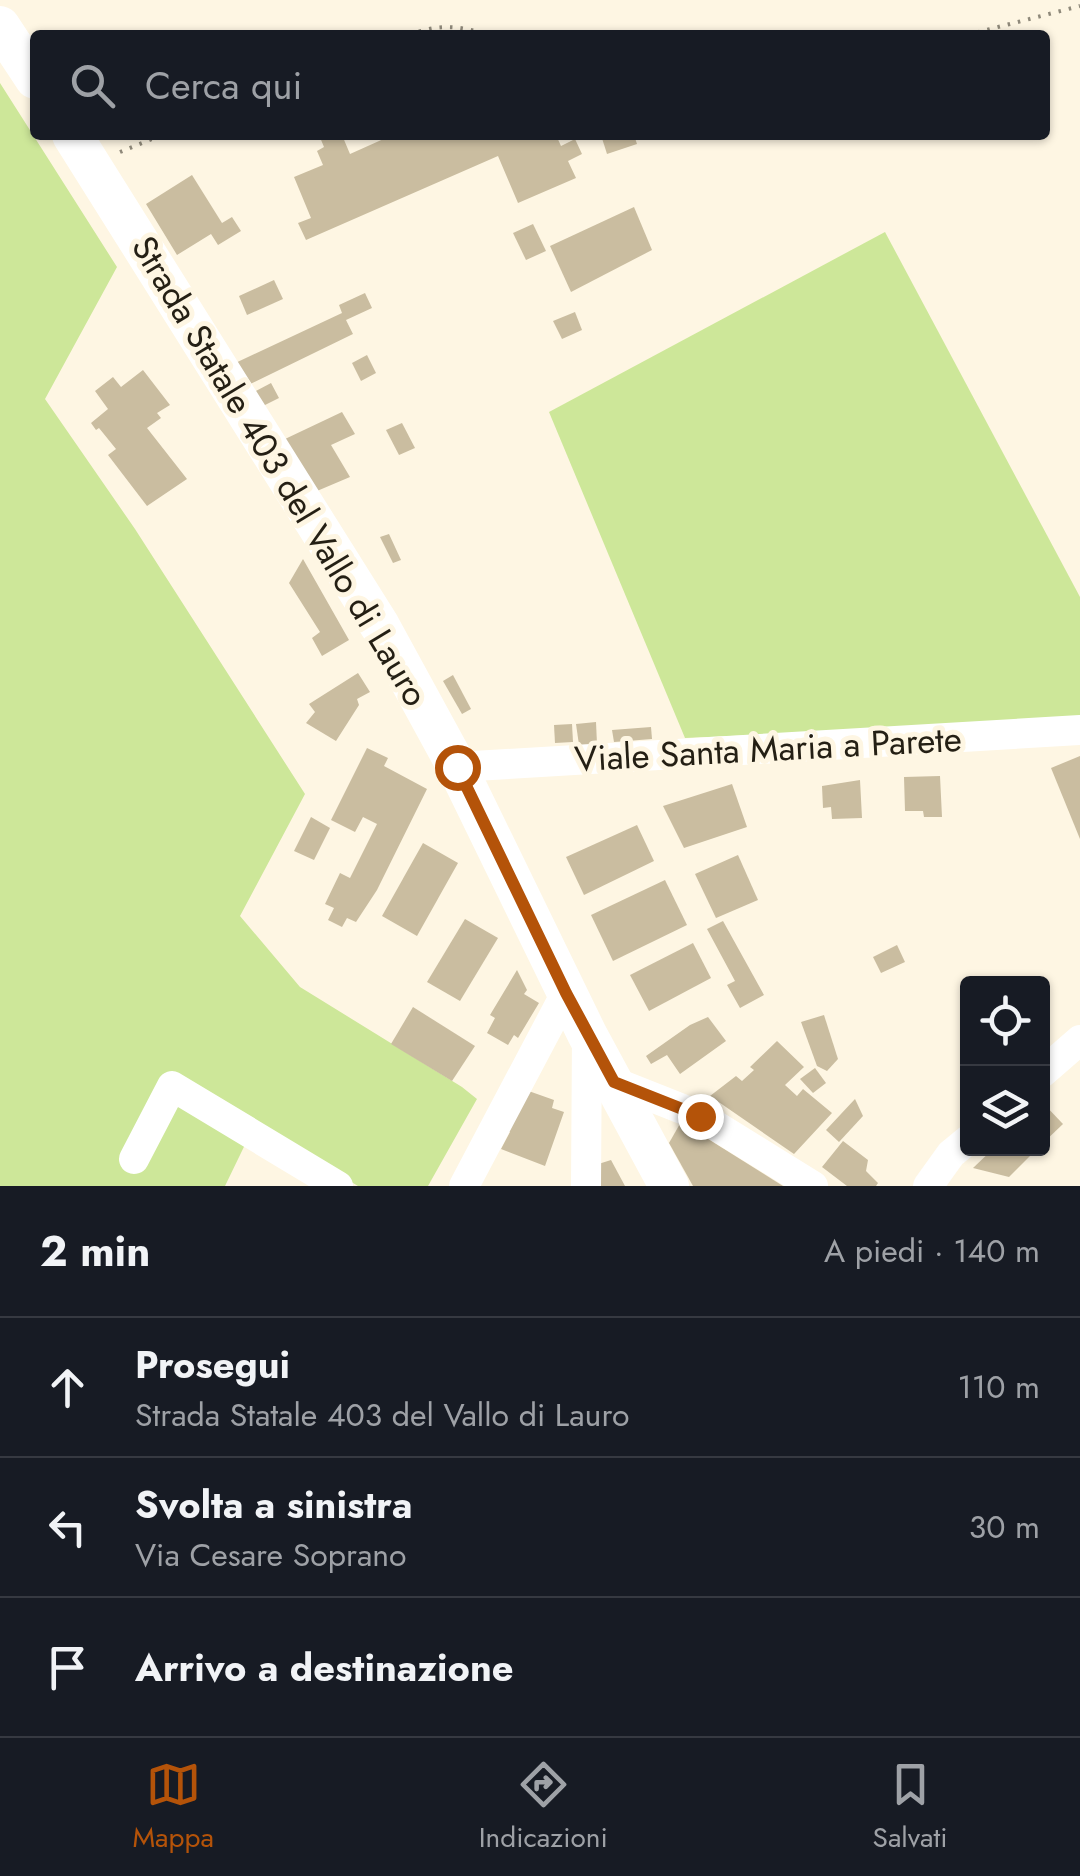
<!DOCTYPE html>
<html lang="it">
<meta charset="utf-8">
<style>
:root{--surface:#171b24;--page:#20242c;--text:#f1f3f6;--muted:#9ea1a6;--line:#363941;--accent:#b45309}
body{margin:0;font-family:Jost,sans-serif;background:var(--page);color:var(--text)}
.controls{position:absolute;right:30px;bottom:30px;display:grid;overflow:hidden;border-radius:10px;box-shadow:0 2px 8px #0004}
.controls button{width:90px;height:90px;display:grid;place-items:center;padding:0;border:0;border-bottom:2px solid var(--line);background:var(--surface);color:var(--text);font:50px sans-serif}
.stop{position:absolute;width:30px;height:30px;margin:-22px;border:8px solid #b45309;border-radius:50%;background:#fff}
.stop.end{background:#b45309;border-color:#fff;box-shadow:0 2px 10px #0008}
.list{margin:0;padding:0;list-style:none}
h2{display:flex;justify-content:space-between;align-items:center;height:130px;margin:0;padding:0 40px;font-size:42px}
h2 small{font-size:32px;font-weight:400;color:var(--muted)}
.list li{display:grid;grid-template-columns:65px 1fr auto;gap:30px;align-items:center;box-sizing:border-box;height:140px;padding:0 40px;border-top:2px solid var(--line)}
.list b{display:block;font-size:38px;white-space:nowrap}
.list p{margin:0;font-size:32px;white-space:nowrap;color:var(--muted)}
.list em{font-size:32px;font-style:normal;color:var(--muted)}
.icon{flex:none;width:55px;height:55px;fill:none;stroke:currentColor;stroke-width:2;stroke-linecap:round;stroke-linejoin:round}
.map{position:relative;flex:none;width:1080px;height:1186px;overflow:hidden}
.search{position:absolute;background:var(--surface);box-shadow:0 2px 8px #0004;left:30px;right:30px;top:30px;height:110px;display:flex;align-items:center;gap:25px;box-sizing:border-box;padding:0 35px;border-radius:10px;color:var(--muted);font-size:38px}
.sheet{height:550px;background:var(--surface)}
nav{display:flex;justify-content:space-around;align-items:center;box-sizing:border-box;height:140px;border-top:2px solid var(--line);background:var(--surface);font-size:28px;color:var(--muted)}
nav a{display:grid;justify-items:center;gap:5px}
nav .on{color:var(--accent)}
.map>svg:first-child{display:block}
.green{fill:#cde799}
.building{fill:#cabda0}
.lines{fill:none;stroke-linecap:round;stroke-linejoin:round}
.path{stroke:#8f897a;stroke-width:4;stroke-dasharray:2.5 8;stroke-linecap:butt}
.minor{stroke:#fff;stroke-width:30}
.major{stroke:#fff;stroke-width:40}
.route{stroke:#b45309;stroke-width:12}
.labels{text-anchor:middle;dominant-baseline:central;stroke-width:10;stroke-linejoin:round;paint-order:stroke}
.street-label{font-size:35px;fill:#241f14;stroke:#fef6e3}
</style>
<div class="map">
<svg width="1080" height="1186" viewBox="0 0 1080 1186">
<rect width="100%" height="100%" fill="#fef6e3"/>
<g class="green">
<path d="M0,83L117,267L45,399L135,529L305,794L240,916L300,987L462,1087L477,1099L428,1186H358L255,1124L225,1186H0Z"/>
<path d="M885,232L1080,597V720L685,738L549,412Z"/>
</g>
<g class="building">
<path d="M319,135H342L350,154L388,137L387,135H556L561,146L575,139L582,154L568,161L576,178L518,203L498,156L306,240L298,223L311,218L294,177L323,165L317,151L324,147Z"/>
<path d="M601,135H634L637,144L607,154Z"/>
<path d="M192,175L222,223L232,217L241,231L218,245L211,234L177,255L146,204Z"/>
<path d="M634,207L652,250L571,292L550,246Z"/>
<path d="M533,224L546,251L526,260L513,233Z"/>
<path d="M274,280L283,299L247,315L239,296Z"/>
<path d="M365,293L372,308L346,320L353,334L244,387L231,365L342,313L339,305Z"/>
<path d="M575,312L582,330L562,339L553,321Z"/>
<path d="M367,355L376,373L361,381L352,363Z"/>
<path d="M143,370L170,405L157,413L161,418L147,428L187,479L147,506L108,455L116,449L99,428L96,430L91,423L108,409L95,391L113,377L121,387Z"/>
<path d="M271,383L279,398L261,407L252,393Z"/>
<path d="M342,412L355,434L331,445L350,477L317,491L285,439Z"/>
<path d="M402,423L415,448L399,455L386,430Z"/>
<path d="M389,534L401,560L393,563L380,537Z"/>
<path d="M303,559L349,640L322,656L312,638L320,632L289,583Z"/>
<path d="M358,673L370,692L357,699L359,705L336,741L306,723L315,712L309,704Z"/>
<path d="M453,675L471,709L462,714L443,681Z"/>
<path d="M596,722L597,744L579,745L576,724Z"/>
<path d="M572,724L573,742L555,743L554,725Z"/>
<path d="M651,727L652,739L614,742L612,730Z"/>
<path d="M367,748L388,758L384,766L427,789L377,890L356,922L347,918L342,927L328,920L334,908L325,904L340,873L350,878L377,824L363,817L355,832L331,820Z"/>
<path d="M1080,756V839L1051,768Z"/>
<path d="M940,776L942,817H924L923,811H905L904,777Z"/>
<path d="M860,780L862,818L832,819L831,807L823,808L822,786Z"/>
<path d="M732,784L747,827L684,848L663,806Z"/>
<path d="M311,817L330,828L314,860L294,851Z"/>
<path d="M637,825L654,861L584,895L566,857Z"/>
<path d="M423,843L458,863L417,936L382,916Z"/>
<path d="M738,855L758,900L716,918L695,874Z"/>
<path d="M665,880L687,925L613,961L591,915Z"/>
<path d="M465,919L498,938L460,1001L427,982Z"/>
<path d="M723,921L764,995L740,1008L727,985L735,981L707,929Z"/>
<path d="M693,943L711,978L649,1011L630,975Z"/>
<path d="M897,945L905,962L881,973L873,957Z"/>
<path d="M517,970L527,990L524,994L539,1003L518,1038L514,1035L508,1045L487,1033L495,1018L490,1015Z"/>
<path d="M413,1007L475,1046L452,1081L391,1044Z"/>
<path d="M824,1015L838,1059L827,1071L817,1066L801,1022Z"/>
<path d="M708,1017L726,1041L680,1074L667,1055L651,1064L646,1056L690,1025Z"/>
<path d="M777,1041L804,1067L785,1085L797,1096L803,1089L832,1113L794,1154L710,1096L736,1076L742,1081L754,1070L750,1067Z"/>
<path d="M815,1068L826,1083L813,1093L800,1079Z"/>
<path d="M523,1089L554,1100L552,1108L564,1112L545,1166L501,1149L510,1132L505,1130Z"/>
<path d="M855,1099L863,1116L839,1142L826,1130Z"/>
<path d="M1042,1102L1063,1124L1042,1144Z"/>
<path d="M681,1122L783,1186H693L669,1143Z"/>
<path d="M843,1141L868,1160L866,1171L878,1183L876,1186H847L822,1167Z"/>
<path d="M994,1148H1038L1009,1177L973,1168Z"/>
<path d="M611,1160L625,1186H593L589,1167Z"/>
</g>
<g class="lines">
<g class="path">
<path d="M409,35C437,24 459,25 488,35"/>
<path d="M967,35L1080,6"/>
<path d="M120,152L162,135"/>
</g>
<g class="minor">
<path d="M457,767L1080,730"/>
<path d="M1042,1073L1080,1040"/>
<path d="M614,1082L700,1116L813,1186"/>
<path d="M134,1159L172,1086L338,1186"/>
<path d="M464,1186L566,993"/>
<path d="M586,1186L587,1034"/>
<path d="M928,1186L951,1154L968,1140"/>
</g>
<g class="major">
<path d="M0,26L35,79"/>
<path d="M72,135L380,626L457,767L587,1034L669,1186"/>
</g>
</g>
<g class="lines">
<path class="route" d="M457,767L566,993L614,1082L700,1116"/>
</g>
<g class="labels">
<g class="street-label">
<text transform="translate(280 471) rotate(59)">Strada Statale 403 del Vallo di Lauro</text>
<text transform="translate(768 749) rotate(-3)">Viale Santa Maria a Parete</text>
</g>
</g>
</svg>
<div class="controls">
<button><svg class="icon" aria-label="locate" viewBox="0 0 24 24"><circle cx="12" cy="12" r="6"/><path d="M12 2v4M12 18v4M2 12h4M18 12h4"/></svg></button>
<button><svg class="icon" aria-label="layers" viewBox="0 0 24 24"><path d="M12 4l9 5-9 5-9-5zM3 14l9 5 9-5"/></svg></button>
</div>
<div class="stop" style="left:457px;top:767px"></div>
<div class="stop end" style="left:700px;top:1116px"></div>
<div class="search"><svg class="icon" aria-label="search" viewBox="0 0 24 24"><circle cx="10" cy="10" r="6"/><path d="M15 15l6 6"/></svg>Cerca qui</div>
</div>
<section class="sheet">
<h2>2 min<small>A piedi · 140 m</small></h2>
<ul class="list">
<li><svg class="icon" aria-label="ahead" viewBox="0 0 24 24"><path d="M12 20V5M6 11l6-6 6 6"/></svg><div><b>Prosegui</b><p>Strada Statale 403 del Vallo di Lauro</p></div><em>110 m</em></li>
<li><svg class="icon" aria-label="left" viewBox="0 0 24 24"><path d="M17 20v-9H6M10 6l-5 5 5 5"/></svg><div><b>Svolta a sinistra</b><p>Via Cesare Soprano</p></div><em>30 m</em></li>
<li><svg class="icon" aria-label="arrive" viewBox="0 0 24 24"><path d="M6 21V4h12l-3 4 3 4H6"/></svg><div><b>Arrivo a destinazione</b></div></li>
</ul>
</section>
<nav>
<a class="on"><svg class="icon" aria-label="map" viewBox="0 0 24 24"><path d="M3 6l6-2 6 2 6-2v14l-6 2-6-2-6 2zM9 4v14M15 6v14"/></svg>Mappa</a>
<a><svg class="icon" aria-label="directions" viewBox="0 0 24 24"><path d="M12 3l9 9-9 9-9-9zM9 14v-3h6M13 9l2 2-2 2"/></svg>Indicazioni</a>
<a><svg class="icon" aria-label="saved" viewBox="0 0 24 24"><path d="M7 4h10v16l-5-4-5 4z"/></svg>Salvati</a>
</nav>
